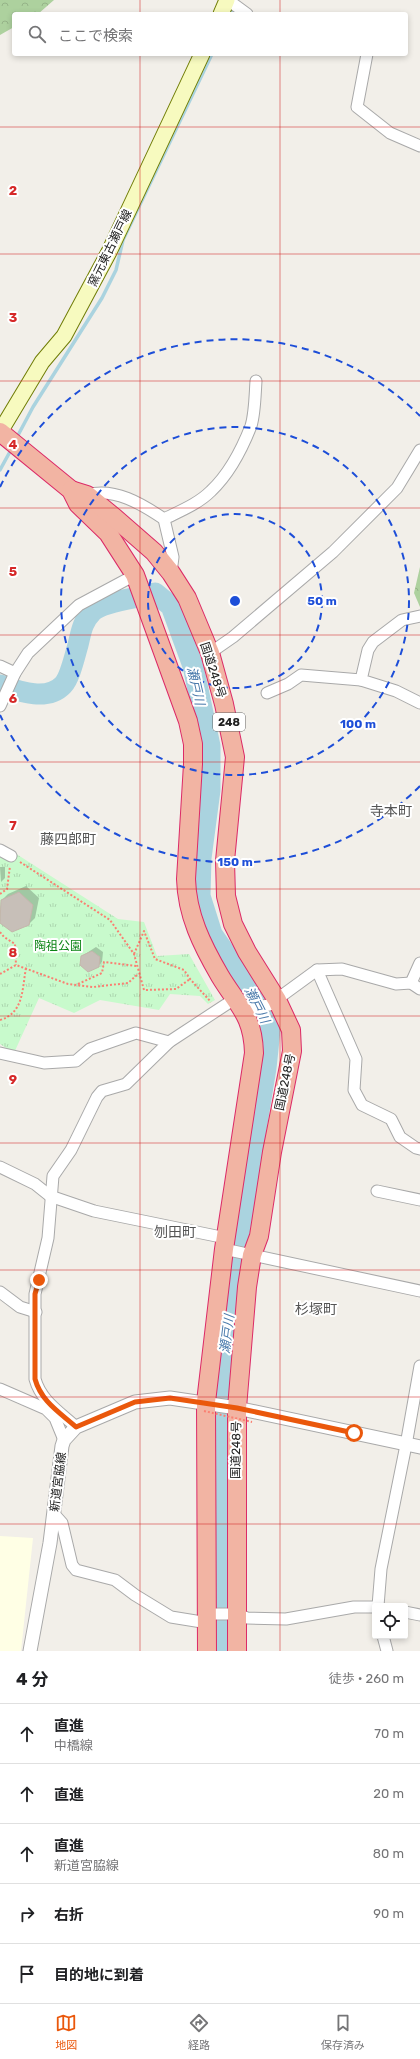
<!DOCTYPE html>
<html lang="ja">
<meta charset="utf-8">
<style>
:root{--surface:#fff;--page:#f6f6f6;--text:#202124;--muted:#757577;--line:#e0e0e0;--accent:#ea580c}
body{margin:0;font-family:Rubik,"Noto Sans JP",sans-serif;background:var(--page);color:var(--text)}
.controls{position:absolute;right:12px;bottom:12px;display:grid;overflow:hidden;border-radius:4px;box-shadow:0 2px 6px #0003}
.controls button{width:36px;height:36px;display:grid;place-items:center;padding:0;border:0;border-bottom:1px solid var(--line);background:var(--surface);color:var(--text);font:20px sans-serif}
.stop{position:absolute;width:12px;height:12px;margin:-9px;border:3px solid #ea580c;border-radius:50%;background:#fff}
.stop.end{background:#ea580c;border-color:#fff;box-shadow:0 1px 4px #0008}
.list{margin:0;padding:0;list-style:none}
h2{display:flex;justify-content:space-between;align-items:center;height:52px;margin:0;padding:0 16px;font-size:17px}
h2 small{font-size:13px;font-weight:400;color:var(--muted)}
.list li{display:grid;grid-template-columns:26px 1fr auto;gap:12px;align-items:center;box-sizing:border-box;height:60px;padding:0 16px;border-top:1px solid var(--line)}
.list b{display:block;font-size:15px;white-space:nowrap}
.list p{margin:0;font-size:13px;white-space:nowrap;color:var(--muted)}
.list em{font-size:13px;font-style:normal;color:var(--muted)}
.icon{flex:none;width:22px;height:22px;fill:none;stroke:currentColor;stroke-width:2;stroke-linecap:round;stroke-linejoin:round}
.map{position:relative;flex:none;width:420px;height:1651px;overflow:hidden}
.search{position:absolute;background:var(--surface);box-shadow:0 2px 6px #0003;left:12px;right:12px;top:12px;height:44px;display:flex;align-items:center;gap:10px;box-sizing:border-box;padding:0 14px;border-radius:4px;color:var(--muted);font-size:15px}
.sheet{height:352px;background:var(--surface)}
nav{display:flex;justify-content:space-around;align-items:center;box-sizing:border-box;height:56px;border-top:1px solid var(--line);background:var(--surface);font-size:11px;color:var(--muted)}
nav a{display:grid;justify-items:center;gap:2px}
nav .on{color:var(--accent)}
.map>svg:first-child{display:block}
.education{fill:#ffffe5}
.forest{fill:url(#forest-crowns)}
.park{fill:url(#park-tufts)}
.shadow{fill:#0003}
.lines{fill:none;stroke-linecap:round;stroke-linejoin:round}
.stream{stroke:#aad3df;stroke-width:3.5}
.river{stroke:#aad3df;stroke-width:21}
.building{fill:#c7bfb8;stroke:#c4b6ab}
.minor-casing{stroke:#a9a9a9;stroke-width:13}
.tertiary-casing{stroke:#a9a9a9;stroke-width:15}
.secondary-casing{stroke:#707d05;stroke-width:17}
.trunk-casing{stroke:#dc2a67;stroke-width:20}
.path{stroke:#fa8072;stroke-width:2;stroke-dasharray:2 2;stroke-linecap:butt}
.minor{stroke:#fff;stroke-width:11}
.tertiary{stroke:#fff;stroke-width:13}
.secondary{stroke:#f7fabf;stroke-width:15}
.trunk{stroke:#f2b4a3;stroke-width:18}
.path-bridge{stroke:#fa8072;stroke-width:2;stroke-dasharray:2 2;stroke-linecap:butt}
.route{stroke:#ea580c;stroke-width:5}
.grid{fill:none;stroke:#d62828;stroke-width:1;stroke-opacity:0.55}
.ring{fill:none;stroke:#1d4ed8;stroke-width:2;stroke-dasharray:7 5}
.labels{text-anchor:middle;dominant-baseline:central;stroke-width:4;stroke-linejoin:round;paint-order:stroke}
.shield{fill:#fff;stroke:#646464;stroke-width:1}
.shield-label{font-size:11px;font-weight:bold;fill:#222}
.street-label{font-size:12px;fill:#222;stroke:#fff}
.park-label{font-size:12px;fill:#0c8416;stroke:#fff}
.water-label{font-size:13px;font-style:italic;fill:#4a7aab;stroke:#fff}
.quarter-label{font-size:14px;fill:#555;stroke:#fff}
.grid-label{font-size:13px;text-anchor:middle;font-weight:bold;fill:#d62828;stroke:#fff;stroke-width:4;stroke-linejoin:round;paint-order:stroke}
.centre{fill:#1d4ed8;stroke:#fff;stroke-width:2}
.ring-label{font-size:12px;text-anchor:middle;font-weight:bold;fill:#1d4ed8;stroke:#fff;stroke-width:4;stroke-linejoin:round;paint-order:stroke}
</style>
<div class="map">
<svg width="420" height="1651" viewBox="0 0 420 1651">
<defs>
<pattern id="forest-crowns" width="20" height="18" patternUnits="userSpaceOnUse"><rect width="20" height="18" fill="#add19e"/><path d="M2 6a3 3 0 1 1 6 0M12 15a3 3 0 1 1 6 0" fill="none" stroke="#95b388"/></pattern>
<pattern id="park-tufts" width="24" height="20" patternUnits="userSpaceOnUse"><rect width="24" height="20" fill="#c8facc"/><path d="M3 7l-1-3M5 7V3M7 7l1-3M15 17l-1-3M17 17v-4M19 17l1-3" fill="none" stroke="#acd6af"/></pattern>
</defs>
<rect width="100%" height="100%" fill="#f2efe9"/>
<path class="education" d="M0,1536L33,1538L21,1651H0Z"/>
<g class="forest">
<path d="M0,0H54L38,14H14V27L0,35Z"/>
<path d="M420,567V607L414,593Z"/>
</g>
<path class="park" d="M7,848L118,919L144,922L157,956L189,954L215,1000L208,1004L200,996L170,994L159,1010L100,1000L74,1013L39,998L14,1053L0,1044V849Z"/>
<g class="shadow">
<path d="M0,867H5V878L1,882Z"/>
<path d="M26,886L39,898L35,918L29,924L12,931L0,921L1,901L8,894Z"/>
<path d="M96,947L103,952L102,962L98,966L82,956Z"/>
</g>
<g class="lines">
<g class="stream">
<path d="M230,14L234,6"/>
<path d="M16,439L33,407L102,298L116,270L123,240L212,54"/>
<path d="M0,470L12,448"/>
</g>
<path class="river" d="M0,685C18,691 47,702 63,685C70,678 75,655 78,645C81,633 82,622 92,612C102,601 140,598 155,593L171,606L193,666L210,746V790L201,858L200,896L212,934L243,978L270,1030L266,1068L239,1234L222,1377L226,1651"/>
</g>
<g class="building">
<path d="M19,892L33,905L29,925L12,932L0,923L1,900Z"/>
<path d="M92,951L100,957L99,967L88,972L80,965L81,956Z"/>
</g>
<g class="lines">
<defs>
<g id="minor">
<path d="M228,0L247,14"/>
<path d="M367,54L357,107L390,133L420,146"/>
<path d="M87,495C114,487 142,504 164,519L173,557L171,573"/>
<path d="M164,519C180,511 198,504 211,491C229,474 242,449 251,426C255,413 255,395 256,381"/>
<path d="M420,616L402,620L373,642L368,650L361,680L396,691L420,703"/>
<path d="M210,653L233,637L333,552L397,488L420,450"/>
<path d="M0,666L15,673"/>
<path d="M267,693L288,684L301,675L361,680"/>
<path d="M0,706L15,673L28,653L79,605L135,575"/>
<path d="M0,850L11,856"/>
<path d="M317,970L356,1059L354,1090L362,1105L391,1119L400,1137L416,1148L420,1149"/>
<path d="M411,983L420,963"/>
<path d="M244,1009L269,1005L317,970L342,969L396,984L411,983L420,989"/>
<path d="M0,1053L44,1063L76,1061L90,1049L136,1033L169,1042"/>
<path d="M0,1167L35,1184L50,1196L94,1211L226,1238"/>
<path d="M377,1191L420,1200"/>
<path d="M224,1249L420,1291"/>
<path d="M0,1292L20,1307L36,1312"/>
<path d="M0,1389L46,1409L55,1418L64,1440"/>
<path d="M76,1427C60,1412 41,1401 35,1379V1294L48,1238L53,1176L71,1150L97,1097L102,1091L126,1084L169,1042L236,998"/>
<path d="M54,1514L62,1523L72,1565L76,1570L115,1580L135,1595L171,1617L208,1623"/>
<path d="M378,1606L381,1569L406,1445L420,1366"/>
<path d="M405,1612L420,1615"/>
<path d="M208,1614H238L247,1618L286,1619L354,1607H375"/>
<path d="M383,1636L387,1651"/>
</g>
<path id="tertiary" d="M30,1651L50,1543L62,1446L64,1440L76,1427L135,1402L170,1398L237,1408L420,1447"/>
<g id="secondary">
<path d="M221,14L227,0"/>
<path d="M0,432L42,362L64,336L109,252L202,54"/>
</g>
<g id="trunk">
<path d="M0,432L71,490L78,504L108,533L135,575L188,721L193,744V764L186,879C187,915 202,945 220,976C238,1006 253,1015 254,1053L224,1249L206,1402L207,1651"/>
<path d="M71,490L87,495L115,518L154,552L171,573L187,598L210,653L224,704L235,757L225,861L226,896L233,924L247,952L277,1000L291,1030L292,1051L272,1152L259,1236L252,1255L247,1287L237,1408V1651"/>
</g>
</defs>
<use href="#minor" class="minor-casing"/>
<use href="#tertiary" class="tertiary-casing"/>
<use href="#secondary" class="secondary-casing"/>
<use href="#trunk" class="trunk-casing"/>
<g class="path">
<path d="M20,862L110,920L134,954L144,990L176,989L190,979"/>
<path d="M0,894L7,889L10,866"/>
<path d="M0,932L4,937L15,944L16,965"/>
<path d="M134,954L144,931L155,959L184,970L190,979L211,1002"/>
<path d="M0,974L16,965L68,984L93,987L128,983L138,974"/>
<path d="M78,984L102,973L104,962L137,966"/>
<path d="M0,1020C24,1013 22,989 26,968"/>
</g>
<use href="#minor" class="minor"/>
<use href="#tertiary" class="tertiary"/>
<use href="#secondary" class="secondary"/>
<use href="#trunk" class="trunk"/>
<path class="path-bridge" d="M204,1411L252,1422"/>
</g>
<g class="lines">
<path class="route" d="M39,1280L35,1294V1379C41,1401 59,1412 76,1427L135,1402L170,1398L237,1408L354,1433"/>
</g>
<path class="grid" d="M140,0V14M280,0V14M140,54V1651M280,54V1651M0,127H420M0,254H420M0,381H420M0,508H420M0,635H420M0,762H420M0,889H420M0,1016H420M0,1143H420M0,1270H420M0,1397H420M0,1524H420"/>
<g class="ring">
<circle cx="235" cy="601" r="87"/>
<circle cx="235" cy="601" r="174"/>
<path d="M420 786A261 261 0 0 1 0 715M0 487A261 261 0 0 1 420 416"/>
</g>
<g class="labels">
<rect class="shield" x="213" y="713" width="32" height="18" rx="3"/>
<g class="shield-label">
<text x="229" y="722">248</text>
</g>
<g class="street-label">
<text transform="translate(110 248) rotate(-64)">窯元東古瀬戸線</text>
<text transform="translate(213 670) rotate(72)">国道248号</text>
<text transform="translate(285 1082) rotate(-78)">国道248号</text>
<text transform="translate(236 1450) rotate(-89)">国道248号</text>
<text transform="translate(58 1482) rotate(-83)">新道宮脇線</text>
</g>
<g class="park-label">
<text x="58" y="946">陶祖公園</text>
</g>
<g class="water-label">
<text transform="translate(196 686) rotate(77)">瀬戸川</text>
<text transform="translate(257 1005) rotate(63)">瀬戸川</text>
<text transform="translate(227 1334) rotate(-83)">瀬戸川</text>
</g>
<g class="quarter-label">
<text x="391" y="811">寺本町</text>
<text x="68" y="839">藤四郎町</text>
<text x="175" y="1232">刎田町</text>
<text x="316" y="1309">杉塚町</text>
</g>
</g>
<g class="grid-label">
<text x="13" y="195">2</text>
<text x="13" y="322">3</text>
<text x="13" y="449">4</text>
<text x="13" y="576">5</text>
<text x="13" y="703">6</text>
<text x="13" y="830">7</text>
<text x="13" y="957">8</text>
<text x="13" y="1084">9</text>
</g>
<circle cx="235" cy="601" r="6" class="centre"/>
<g class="ring-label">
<text x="322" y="605">50 m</text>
<text x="358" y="728">100 m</text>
<text x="235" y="866">150 m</text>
</g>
</svg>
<div class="controls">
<button><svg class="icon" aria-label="locate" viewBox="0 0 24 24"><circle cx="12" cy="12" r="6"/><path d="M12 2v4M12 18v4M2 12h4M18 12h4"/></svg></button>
</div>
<div class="stop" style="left:354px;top:1433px"></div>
<div class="stop end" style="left:39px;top:1280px"></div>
<div class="search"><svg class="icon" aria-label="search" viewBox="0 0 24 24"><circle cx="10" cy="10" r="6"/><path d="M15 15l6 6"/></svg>ここで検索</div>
</div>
<section class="sheet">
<h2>4 分<small>徒歩 · 260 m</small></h2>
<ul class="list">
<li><svg class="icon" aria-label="ahead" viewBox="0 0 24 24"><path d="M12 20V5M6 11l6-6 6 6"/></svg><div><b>直進</b><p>中橋線</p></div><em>70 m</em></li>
<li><svg class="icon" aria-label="ahead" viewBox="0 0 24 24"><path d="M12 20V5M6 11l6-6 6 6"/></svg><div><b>直進</b></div><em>20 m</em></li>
<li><svg class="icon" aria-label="ahead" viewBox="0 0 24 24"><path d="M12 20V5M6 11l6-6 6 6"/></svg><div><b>直進</b><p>新道宮脇線</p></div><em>80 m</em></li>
<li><svg class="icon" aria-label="right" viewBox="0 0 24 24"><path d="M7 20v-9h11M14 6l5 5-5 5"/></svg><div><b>右折</b></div><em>90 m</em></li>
<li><svg class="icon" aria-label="arrive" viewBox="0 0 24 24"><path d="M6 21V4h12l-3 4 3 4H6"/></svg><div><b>目的地に到着</b></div></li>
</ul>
</section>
<nav>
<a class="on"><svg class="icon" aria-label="map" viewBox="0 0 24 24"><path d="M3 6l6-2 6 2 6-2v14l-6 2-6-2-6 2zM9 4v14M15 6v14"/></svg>地図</a>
<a><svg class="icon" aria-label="directions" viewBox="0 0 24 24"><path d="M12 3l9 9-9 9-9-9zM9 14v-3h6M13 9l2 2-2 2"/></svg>経路</a>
<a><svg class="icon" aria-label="saved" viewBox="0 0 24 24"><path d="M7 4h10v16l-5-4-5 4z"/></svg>保存済み</a>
</nav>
